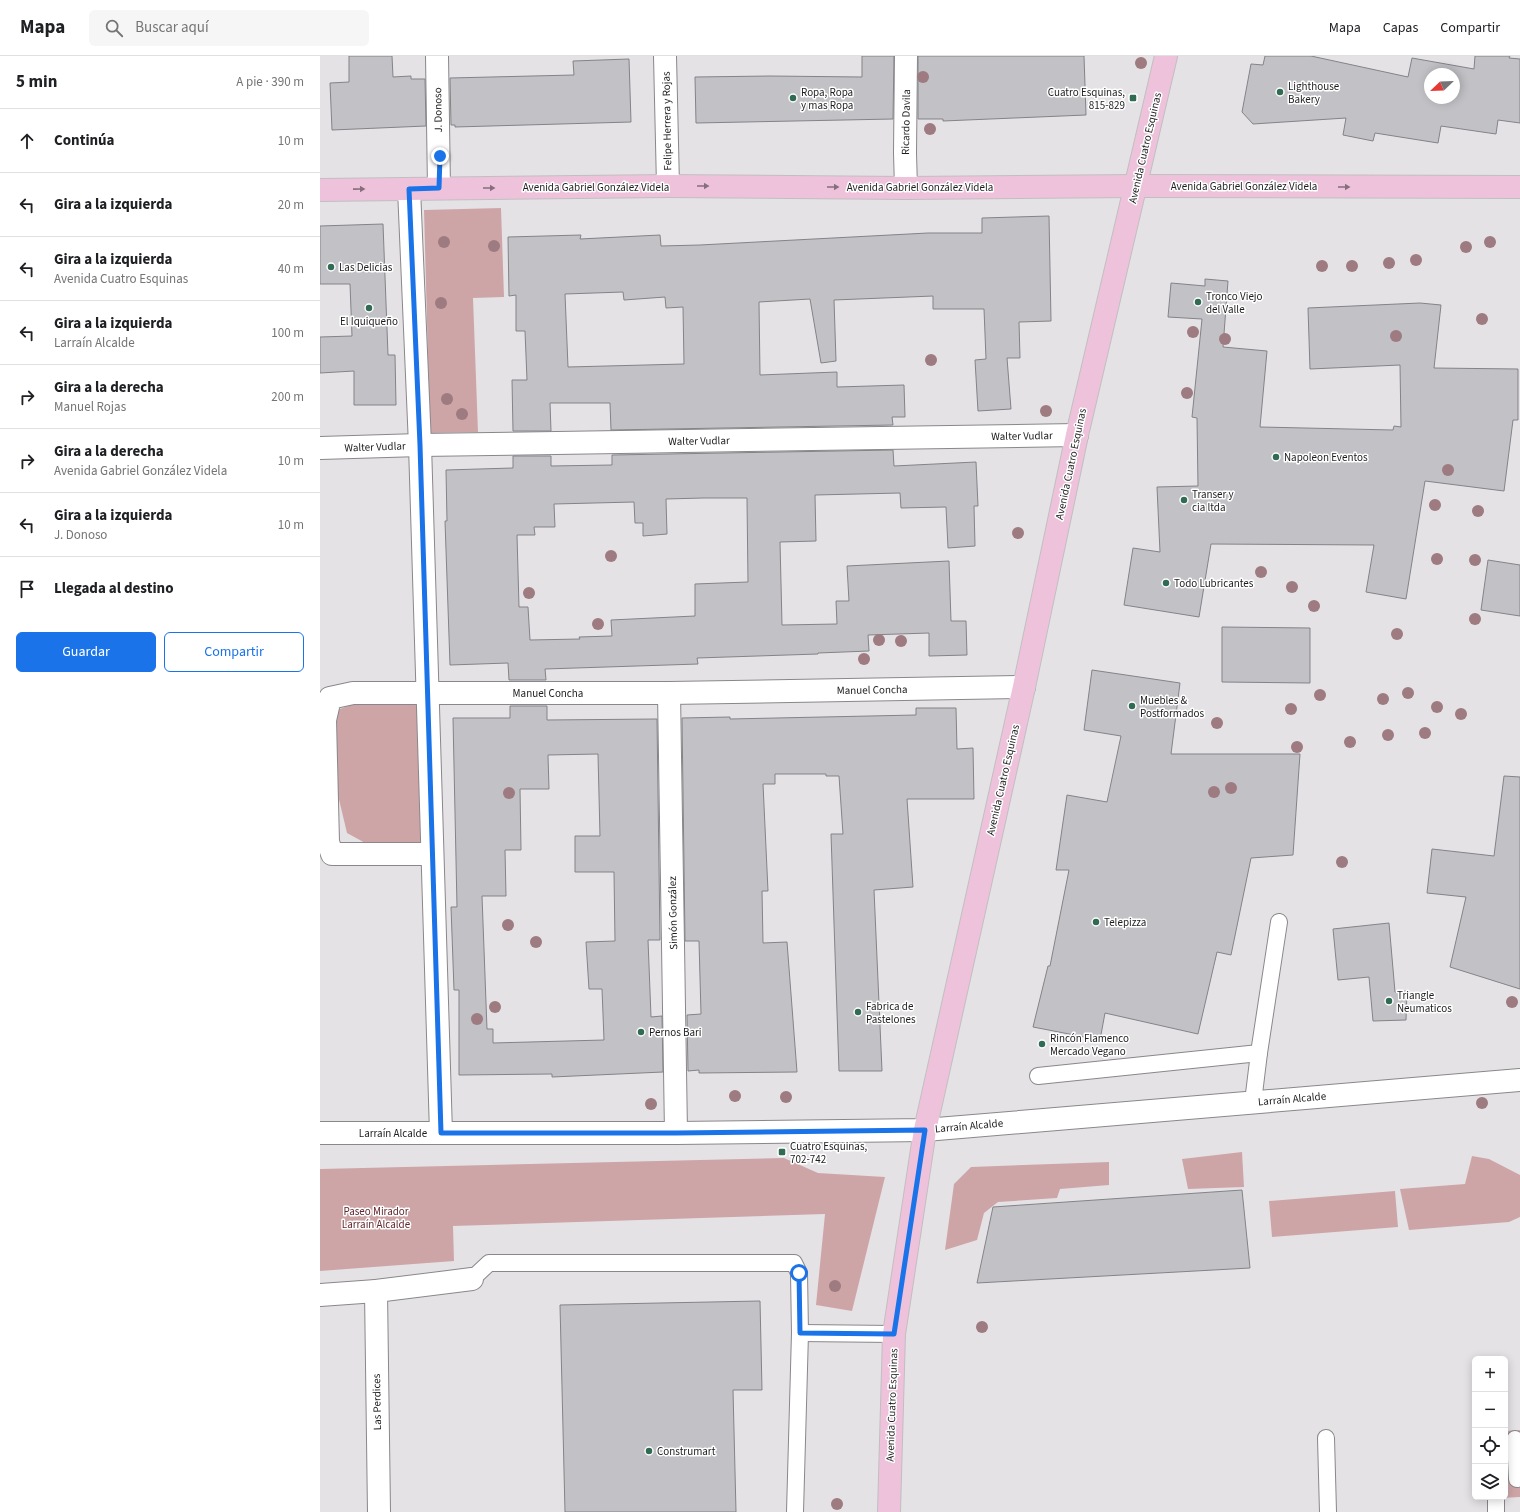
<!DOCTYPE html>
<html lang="es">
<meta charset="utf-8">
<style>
:root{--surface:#fff;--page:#f6f6f6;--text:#202124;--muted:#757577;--line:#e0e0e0;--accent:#1a73e8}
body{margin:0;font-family:"Source Sans 3",sans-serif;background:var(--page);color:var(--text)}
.controls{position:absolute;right:12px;bottom:12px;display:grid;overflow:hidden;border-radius:6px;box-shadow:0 2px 10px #0003}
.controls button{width:36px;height:36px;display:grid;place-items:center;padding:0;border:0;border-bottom:1px solid var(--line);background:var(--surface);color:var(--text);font:20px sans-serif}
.compass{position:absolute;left:1104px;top:12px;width:36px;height:36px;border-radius:50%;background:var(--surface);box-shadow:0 2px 10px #0003;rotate:247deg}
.stop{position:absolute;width:12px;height:12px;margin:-9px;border:3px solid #1a73e8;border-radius:50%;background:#fff}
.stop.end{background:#1a73e8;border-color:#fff;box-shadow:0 1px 4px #0008}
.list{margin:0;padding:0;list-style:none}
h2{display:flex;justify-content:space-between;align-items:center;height:52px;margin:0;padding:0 16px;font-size:17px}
h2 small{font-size:13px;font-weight:400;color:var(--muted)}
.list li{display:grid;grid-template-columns:26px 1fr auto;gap:12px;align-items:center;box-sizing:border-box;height:64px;padding:0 16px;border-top:1px solid var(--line)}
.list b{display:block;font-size:15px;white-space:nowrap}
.list p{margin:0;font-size:13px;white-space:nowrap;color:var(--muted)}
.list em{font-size:13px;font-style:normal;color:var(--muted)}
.actions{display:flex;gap:8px;padding:12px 16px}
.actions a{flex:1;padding:9px 0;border:1px solid var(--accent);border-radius:6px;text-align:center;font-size:14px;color:var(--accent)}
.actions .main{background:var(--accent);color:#fff}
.icon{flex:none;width:22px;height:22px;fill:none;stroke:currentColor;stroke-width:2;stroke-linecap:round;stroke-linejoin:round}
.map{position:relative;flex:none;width:1200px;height:1456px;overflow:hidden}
header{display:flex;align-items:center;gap:24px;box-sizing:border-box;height:56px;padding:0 20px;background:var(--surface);border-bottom:1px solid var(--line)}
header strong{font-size:19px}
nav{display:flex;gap:22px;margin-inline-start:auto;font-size:14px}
.search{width:280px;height:36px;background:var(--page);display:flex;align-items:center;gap:10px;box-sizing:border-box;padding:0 14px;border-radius:6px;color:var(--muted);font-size:15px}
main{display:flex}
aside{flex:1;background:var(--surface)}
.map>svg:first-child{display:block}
.green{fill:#cea5a7}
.building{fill:#c1c1c6;stroke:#838388;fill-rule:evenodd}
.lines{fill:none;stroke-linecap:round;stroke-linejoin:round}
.service-casing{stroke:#8a878b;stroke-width:18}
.minor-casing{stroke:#8a878b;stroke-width:24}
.tertiary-casing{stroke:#8a878b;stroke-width:24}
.primary-casing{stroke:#c0bfc0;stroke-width:24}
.service{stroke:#fff;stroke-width:16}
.minor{stroke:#fff;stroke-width:22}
.tertiary{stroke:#fff;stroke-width:22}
.primary{stroke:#eec2db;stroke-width:22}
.tree{fill:#9d7b81}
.oneway{fill:#866f7c}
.route{stroke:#1a73e8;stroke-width:5}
.poi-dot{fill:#326b53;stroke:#fff;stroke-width:1.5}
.labels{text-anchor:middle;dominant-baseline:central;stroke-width:3;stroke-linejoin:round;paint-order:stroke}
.poi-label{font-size:11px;fill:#1d1c1e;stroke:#fff;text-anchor:start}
.street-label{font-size:11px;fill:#1d1c1e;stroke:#fff}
.park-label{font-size:11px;fill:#62272e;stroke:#fff}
</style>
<header>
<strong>Mapa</strong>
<div class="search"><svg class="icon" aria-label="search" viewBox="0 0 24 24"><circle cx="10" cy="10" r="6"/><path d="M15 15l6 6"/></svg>Buscar aquí</div>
<nav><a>Mapa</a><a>Capas</a><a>Compartir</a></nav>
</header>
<main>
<aside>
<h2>5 min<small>A pie · 390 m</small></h2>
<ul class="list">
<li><svg class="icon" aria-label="ahead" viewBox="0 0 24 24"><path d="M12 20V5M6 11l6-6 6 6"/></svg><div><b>Continúa</b></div><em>10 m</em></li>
<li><svg class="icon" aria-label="left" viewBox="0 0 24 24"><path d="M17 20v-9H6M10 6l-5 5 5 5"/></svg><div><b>Gira a la izquierda</b></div><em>20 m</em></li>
<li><svg class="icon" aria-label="left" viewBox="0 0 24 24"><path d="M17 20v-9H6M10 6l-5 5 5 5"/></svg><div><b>Gira a la izquierda</b><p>Avenida Cuatro Esquinas</p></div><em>40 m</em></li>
<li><svg class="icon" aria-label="left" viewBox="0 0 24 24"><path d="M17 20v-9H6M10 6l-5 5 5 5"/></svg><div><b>Gira a la izquierda</b><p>Larraín Alcalde</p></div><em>100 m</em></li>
<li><svg class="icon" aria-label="right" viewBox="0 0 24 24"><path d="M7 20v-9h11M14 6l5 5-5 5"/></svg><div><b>Gira a la derecha</b><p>Manuel Rojas</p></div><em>200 m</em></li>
<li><svg class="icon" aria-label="right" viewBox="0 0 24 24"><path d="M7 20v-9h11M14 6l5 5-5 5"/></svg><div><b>Gira a la derecha</b><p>Avenida Gabriel González Videla</p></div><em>10 m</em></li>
<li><svg class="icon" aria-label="left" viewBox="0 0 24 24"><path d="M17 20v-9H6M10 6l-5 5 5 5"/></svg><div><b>Gira a la izquierda</b><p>J. Donoso</p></div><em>10 m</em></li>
<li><svg class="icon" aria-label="arrive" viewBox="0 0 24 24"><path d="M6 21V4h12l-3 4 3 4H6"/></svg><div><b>Llegada al destino</b></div></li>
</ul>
<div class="actions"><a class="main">Guardar</a><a>Compartir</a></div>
</aside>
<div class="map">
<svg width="1200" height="1456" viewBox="0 0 1200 1456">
<rect width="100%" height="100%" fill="#e5e2e6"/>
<g class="green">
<path d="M181,152L184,241L153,242L158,376L110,377L104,154Z"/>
<path d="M97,645L104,784L97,787L47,788L27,777L17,735L16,669L17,654L36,647Z"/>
<path d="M922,1096L924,1131L868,1133L862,1103Z"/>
<path d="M1152,1100L1169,1103L1200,1119V1161L1189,1166L1089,1174L1080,1133L1145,1128Z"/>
<path d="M464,1102L498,1117L565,1121L532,1255L496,1249L505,1158L133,1170L134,1205L0,1215V1113Z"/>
<path d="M789,1106V1129L740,1133L737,1142L678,1146L664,1157L657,1184L625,1194L634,1128L651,1111Z"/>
<path d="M1075,1135L1078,1171L952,1181L949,1145Z"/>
<path d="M1200,1374V1441L1161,1443V1441H1185V1375Z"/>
</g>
<g class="building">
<path d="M29,0H72L73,21L91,20V23H105L106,70L12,74L10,27L29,26Z"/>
<path d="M542,0H574L573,63L376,67L375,21L450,20L542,21Z"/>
<path d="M598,0H764L766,59L623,65V63H598Z"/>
<path d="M945,0H991L1088,21L1092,2L1154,13L1155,0H1190L1189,2L1200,3V67L1178,64L1176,78L1121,70L1118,87L1055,77L1053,85L1023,79L1026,62L933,68L922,56L931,8L943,9ZM1110,18H1134V42H1110Z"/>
<path d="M309,3L311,66L135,71V69H131L130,22L254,19L253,5Z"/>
<path d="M729,160L731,265L699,266L700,302H687L691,353L658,355L655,304L666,303L664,253H613V240L514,244L516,305L501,307L490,243L439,246L440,319L517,316V331L584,329L585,361H572L573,369L291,374L290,347H230L231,375H193L192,324H207L205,275H196V239L189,240L188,181L261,179L260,183L340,179L341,190L380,189L608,177H662V162ZM303,236L304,244L345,241L346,252L363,251L364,308L248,311L245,238Z"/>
<path d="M63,168L68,299H75L76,349H34V315L0,317V281L32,280L30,228H0V170Z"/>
<path d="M885,223L908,225L903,291L947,295L940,371L1073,374L1074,370L1081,371L1080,309L990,313L988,252L1100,247L1121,249L1114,312L1198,313V364H1193L1184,435L1105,425L1086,543L1046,536L1054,489L891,488L879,561L804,549L813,492L840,496L837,431L878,430L877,362L872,361L882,263L848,261L851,227L885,230Z"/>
<path d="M573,394L574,410L656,406L658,450H654L655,490L628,492L626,451L581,452L580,437L495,439L496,485L460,486L462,569L517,568L516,545H529L527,510L629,505L631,565H646L647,599L609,600V577L548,579L549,595L498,597V598L377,602L378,608L225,613L226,624H189L188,607L130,609L125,465H127L126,414L193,412V400H231V410L292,409V399ZM383,442H427L428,526L375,528V560L291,564L292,580L259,581L260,583L210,584L208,551H199L197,479H215L214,471H235L234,448L314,446L315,467H323V480L347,478L346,443Z"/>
<path d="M1168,504L1200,509V560L1161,554Z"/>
<path d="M902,571L990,572V627L902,626Z"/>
<path d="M772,614L860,627L851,698H980L973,799L931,802L911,899L897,896L878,978L785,957L780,984L713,971L728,910H730L749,814H736L747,739L787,746L801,680L764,674Z"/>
<path d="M190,650H227V664L337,663L340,884H328L331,961L342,960L343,1016L232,1021V1018L139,1019V934H134L131,851H137L133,662H190ZM278,698L280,780H255V816H294L295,885L266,886L269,933H282L284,984L173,987V973H167L162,840H186L185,794H201L200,733H229L228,699Z"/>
<path d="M596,652H636L637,693L653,692L654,743H587L593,831L554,834L562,1015H519L511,778H523L519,720H506V718H455V728H443L448,835H442L443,887L467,886L477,1016L379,1017V1014L368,1015L367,959L381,958L379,885H365L362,662L410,661V663L596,659Z"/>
<path d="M1184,720L1200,721V933L1130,911L1146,841L1107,837L1112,793L1174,800Z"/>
<path d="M1069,867L1075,936L1087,935L1086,964L1053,965L1049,921L1018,924L1013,873Z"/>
<path d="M922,1134L930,1212L657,1227L673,1151Z"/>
<path d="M440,1245L442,1334H413L416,1456H245L240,1249Z"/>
</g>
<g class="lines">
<defs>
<g id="service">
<path d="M718,1020L939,997L959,866"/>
<path d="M933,1046L939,997"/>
<path d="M152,1223L169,1207H474L479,1217L480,1277L475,1456"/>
<path d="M480,1277L574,1278"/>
<path d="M1006,1382L1008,1456"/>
<path d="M1195,1383L1197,1423"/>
<path d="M1176,1441V1456"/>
</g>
<g id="minor">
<path d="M117,0L119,132"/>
<path d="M345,0L348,130"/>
<path d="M586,132L585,97L586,0"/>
<path d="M89,133L100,389L121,1077"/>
<path d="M0,392L100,389L757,379"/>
<path d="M349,637L356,1077"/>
<path d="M112,798H12L8,786L5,664L10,642L33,637H349L704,631"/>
<path d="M56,1235L59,1456"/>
<path d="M0,1239L56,1235L152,1223"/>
</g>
<path id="tertiary" d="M0,1077H356L605,1074L1200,1024"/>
<g id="primary">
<path d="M0,134L348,130L586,132L816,130L1200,131"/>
<path d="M569,1456L574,1278L605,1074L704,631L757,379L846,0"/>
</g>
</defs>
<use href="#service" class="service-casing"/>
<use href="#minor" class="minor-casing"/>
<use href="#tertiary" class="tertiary-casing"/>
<use href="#primary" class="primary-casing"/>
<use href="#service" class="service"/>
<use href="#minor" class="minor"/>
<use href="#tertiary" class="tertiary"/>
<use href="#primary" class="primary"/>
</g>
<g class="tree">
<circle cx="821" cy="7" r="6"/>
<circle cx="603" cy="21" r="6"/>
<circle cx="610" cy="73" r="6"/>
<circle cx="124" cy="186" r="6"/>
<circle cx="1170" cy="186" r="6"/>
<circle cx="174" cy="190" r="6"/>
<circle cx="1146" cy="191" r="6"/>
<circle cx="1096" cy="204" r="6"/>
<circle cx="1069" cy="207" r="6"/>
<circle cx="1002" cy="210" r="6"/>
<circle cx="1032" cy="210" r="6"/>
<circle cx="121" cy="247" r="6"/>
<circle cx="1162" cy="263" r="6"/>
<circle cx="873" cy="276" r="6"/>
<circle cx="1076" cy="280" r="6"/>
<circle cx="905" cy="283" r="6"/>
<circle cx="611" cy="304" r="6"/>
<circle cx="867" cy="337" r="6"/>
<circle cx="127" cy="343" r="6"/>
<circle cx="726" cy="355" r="6"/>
<circle cx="142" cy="358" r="6"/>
<circle cx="1128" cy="414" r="6"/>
<circle cx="1115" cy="449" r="6"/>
<circle cx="1158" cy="455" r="6"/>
<circle cx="698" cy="477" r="6"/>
<circle cx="291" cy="500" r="6"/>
<circle cx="1117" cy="503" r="6"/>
<circle cx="1155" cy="504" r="6"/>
<circle cx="941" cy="516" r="6"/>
<circle cx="972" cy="531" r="6"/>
<circle cx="209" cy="537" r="6"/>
<circle cx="994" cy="550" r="6"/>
<circle cx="1155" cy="563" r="6"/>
<circle cx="278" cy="568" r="6"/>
<circle cx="1077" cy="578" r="6"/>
<circle cx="559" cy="584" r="6"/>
<circle cx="581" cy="585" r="6"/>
<circle cx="544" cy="603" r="6"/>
<circle cx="1088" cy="637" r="6"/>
<circle cx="1000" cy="639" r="6"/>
<circle cx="1063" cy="643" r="6"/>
<circle cx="1117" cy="651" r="6"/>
<circle cx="971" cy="653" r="6"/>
<circle cx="1141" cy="658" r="6"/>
<circle cx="897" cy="667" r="6"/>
<circle cx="1105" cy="677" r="6"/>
<circle cx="1068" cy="679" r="6"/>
<circle cx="1030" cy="686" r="6"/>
<circle cx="977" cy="691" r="6"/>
<circle cx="911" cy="732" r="6"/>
<circle cx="894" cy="736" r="6"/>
<circle cx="189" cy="737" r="6"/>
<circle cx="1022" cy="806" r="6"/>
<circle cx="188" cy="869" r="6"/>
<circle cx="216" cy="886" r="6"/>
<circle cx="1192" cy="946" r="6"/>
<circle cx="175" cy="951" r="6"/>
<circle cx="157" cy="963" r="6"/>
<circle cx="415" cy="1040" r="6"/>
<circle cx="466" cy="1041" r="6"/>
<circle cx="1162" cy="1047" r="6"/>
<circle cx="331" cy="1048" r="6"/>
<circle cx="515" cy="1230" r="6"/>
<circle cx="662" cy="1271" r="6"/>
<circle cx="517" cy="1448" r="6"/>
</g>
<defs><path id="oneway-solid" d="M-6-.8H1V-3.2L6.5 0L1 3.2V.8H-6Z"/></defs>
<g class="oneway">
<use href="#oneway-solid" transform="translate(383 130)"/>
<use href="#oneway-solid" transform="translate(513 131)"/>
<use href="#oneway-solid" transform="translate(1024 131)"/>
<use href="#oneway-solid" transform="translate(169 132)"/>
<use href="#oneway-solid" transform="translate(39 133) rotate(-1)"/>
</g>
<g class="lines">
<path class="route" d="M120,100L119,132L89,133L100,389L121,1077H356L605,1074L574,1278L480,1277L479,1217"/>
</g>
<g class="poi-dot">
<circle cx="960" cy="36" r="4"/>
<circle cx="473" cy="42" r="4"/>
<rect x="809" y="38" width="8" height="8" rx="2"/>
<circle cx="11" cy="211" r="4"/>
<circle cx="878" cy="246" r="4"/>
<circle cx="49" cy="252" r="4"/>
<circle cx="956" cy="401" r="4"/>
<circle cx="864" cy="444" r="4"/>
<circle cx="846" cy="527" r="4"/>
<circle cx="812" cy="650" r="4"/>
<circle cx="776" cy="866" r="4"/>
<circle cx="1069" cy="945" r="4"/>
<circle cx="538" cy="956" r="4"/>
<circle cx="321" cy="976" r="4"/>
<circle cx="722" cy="988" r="4"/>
<rect x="458" y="1092" width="8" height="8" rx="2"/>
<circle cx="329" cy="1395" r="4"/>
</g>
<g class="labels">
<g class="poi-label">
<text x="968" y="30">Lighthouse<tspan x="968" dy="13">Bakery</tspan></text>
<text x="481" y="36">Ropa, Ropa<tspan x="481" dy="13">y mas Ropa</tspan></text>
<text x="805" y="36" text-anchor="end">Cuatro Esquinas,<tspan x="805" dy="13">815-829</tspan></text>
<text x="19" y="211">Las Delicias</text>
<text x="886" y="240">Tronco Viejo<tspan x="886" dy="13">del Valle</tspan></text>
<text x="49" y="265" text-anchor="middle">El Iquiqueño</text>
<text x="964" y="401">Napoleon Eventos</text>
<text x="872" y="438">Transer y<tspan x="872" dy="13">cia ltda</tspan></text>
<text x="854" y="527">Todo Lubricantes</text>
<text x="820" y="644">Muebles &amp;<tspan x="820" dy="13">Postformados</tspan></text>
<text x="784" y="866">Telepizza</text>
<text x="1077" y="939">Triangle<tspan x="1077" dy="13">Neumaticos</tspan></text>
<text x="546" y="950">Fabrica de<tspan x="546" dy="13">Pastelones</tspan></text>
<text x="329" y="976">Pernos Bari</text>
<text x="730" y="982">Rincón Flamenco<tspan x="730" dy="13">Mercado Vegano</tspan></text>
<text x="470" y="1090">Cuatro Esquinas,<tspan x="470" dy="13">702-742</tspan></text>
<text x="337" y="1395">Construmart</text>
</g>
<g class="street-label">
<text transform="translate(118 54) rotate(-91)">J. Donoso</text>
<text transform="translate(347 65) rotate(-91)">Felipe Herrera y Rojas</text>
<text transform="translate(586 66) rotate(-89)">Ricardo Davila</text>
<text transform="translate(825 92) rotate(-77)">Avenida Cuatro Esquinas</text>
<text x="924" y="130">Avenida Gabriel González Videla</text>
<text x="276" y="131">Avenida Gabriel González Videla</text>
<text x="600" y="131">Avenida Gabriel González Videla</text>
<text transform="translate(702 380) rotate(-1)">Walter Vudlar</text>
<text transform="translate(379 385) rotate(-1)">Walter Vudlar</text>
<text transform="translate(55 391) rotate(-2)">Walter Vudlar</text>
<text transform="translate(751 408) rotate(-78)">Avenida Cuatro Esquinas</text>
<text transform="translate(552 634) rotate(-1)">Manuel Concha</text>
<text x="228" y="637">Manuel Concha</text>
<text transform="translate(683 724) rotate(-77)">Avenida Cuatro Esquinas</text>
<text transform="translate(353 857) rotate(-91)">Simón González</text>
<text transform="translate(972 1043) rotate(-5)">Larraín Alcalde</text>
<text transform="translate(649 1070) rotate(-5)">Larraín Alcalde</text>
<text x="73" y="1077">Larraín Alcalde</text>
<text transform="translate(57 1346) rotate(-91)">Las Perdices</text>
<text transform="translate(572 1349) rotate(-88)">Avenida Cuatro Esquinas</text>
</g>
<g class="park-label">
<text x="56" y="1155">Paseo Mirador<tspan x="56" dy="13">Larraín Alcalde</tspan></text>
</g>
</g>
</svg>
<div class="controls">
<button>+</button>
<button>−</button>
<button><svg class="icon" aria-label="locate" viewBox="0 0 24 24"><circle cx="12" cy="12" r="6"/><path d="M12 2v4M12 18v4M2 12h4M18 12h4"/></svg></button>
<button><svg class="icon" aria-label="layers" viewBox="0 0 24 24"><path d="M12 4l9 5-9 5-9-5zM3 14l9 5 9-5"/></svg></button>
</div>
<svg class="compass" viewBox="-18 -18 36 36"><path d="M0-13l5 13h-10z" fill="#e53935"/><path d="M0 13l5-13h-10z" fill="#757577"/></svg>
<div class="stop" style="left:479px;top:1217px"></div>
<div class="stop end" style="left:120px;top:100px"></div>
</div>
</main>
